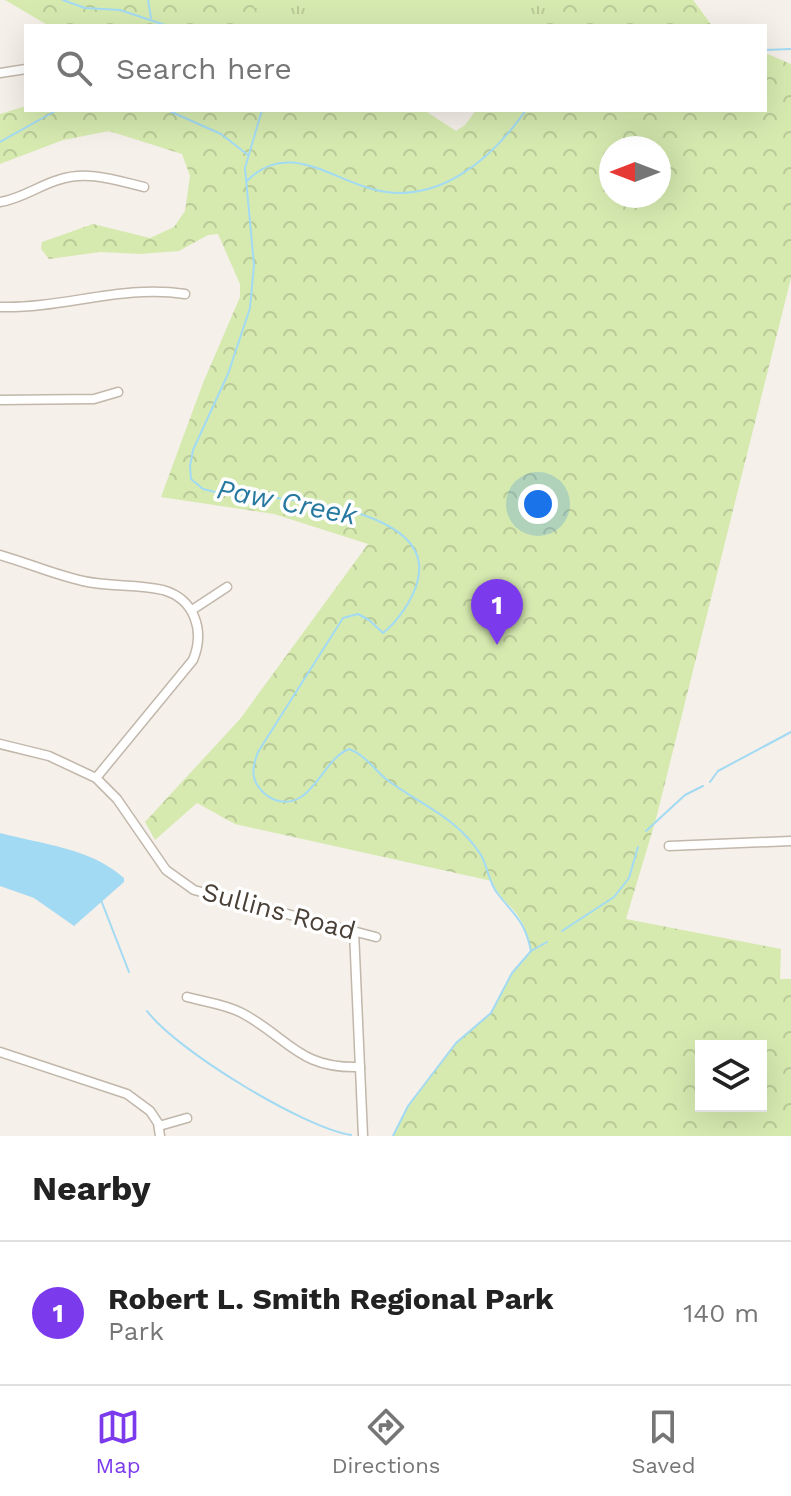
<!DOCTYPE html>
<style>
:root{--surface:#fff;--page:#f2f2f2;--text:#222;--muted:#767676;--line:#e0e0e0;--accent:#7c3aed}
body{margin:0;font-family:"Work Sans",sans-serif;background:var(--page);color:var(--text)}
.controls{position:absolute;right:24px;bottom:24px;display:grid;overflow:hidden;border-radius:0px;box-shadow:0 8px 32px #0002}
.controls button{width:72px;height:72px;display:grid;place-items:center;padding:0;border:0;border-bottom:2px solid var(--line);background:var(--surface);color:var(--text);font:40px sans-serif}
.compass{position:absolute;left:599px;top:136px;width:72px;height:72px;border-radius:50%;background:var(--surface);box-shadow:0 8px 32px #0002;rotate:270deg}
.you{position:absolute;left:538px;top:504px;width:28px;height:28px;margin:-20px;border:6px solid #fff;border-radius:50%;background:#1a73e8;box-shadow:0 0 0 12px #1a73e833}
.badge{display:grid;place-items:center;width:52px;height:52px;border-radius:50%;background:var(--accent);color:#fff;font-size:26px;font-weight:700}
.pin{position:absolute;translate:-50% -66px;filter:drop-shadow(0 2px 4px #0008)}
.pin::after{content:'';position:absolute;top:42px;width:28px;height:24px;background:inherit;clip-path:polygon(0 0,100% 0,50% 100%)}
.list{margin:0;padding:0;list-style:none}
h2{display:flex;justify-content:space-between;align-items:center;height:104px;margin:0;padding:0 32px;font-size:34px}
h2 small{font-size:26px;font-weight:400;color:var(--muted)}
.list li{display:grid;grid-template-columns:52px 1fr auto;gap:24px;align-items:center;box-sizing:border-box;height:144px;padding:0 32px;border-top:2px solid var(--line)}
.list b{display:block;font-size:30px;white-space:nowrap}
.list p{margin:0;font-size:26px;white-space:nowrap;color:var(--muted)}
.list em{font-size:26px;font-style:normal;color:var(--muted)}
.icon{flex:none;width:44px;height:44px;fill:none;stroke:currentColor;stroke-width:2;stroke-linecap:round;stroke-linejoin:round}
.map{position:relative;flex:none;width:791px;height:1136px;overflow:hidden}
.search{position:absolute;background:var(--surface);box-shadow:0 8px 32px #0002;left:24px;right:24px;top:24px;height:88px;display:flex;align-items:center;gap:20px;box-sizing:border-box;padding:0 28px;border-radius:0px;color:var(--muted);font-size:30px}
.sheet{height:248px;background:var(--surface)}
nav{display:flex;justify-content:space-around;align-items:center;box-sizing:border-box;height:112px;border-top:2px solid var(--line);background:var(--surface);font-size:22px;color:var(--muted)}
nav a{display:grid;justify-items:center;gap:4px}
nav .on{color:var(--accent)}
.map>svg:first-child{display:block}
.grass{fill:url(#grass-tufts)}
.forest{fill:url(#forest-crowns);fill-rule:evenodd}
.pitch{fill:#d6eab0}
.water{fill:#a3daf3}
.lines{fill:none;stroke-linecap:round;stroke-linejoin:round}
.stream{stroke:#a3daf3;stroke-width:2}
.minor-casing{stroke:#c1b7ab;stroke-width:11}
.minor{stroke:#fff;stroke-width:8}
.labels{text-anchor:middle;dominant-baseline:central;stroke-width:7;stroke-linejoin:round;paint-order:stroke}
.street-label{font-size:26px;fill:#494037;stroke:#fff}
.water-label{font-size:28px;font-style:italic;fill:#2779a0;stroke:#fff}
</style>
<div class="map">
<svg width="791" height="1136" viewBox="0 0 791 1136">
<defs>
<pattern id="grass-tufts" width="24" height="20" patternUnits="userSpaceOnUse" patternTransform="scale(2)"><rect width="24" height="20" fill="#d6eab0"/><path d="M3 7l-1-3M5 7V3M7 7l1-3M15 17l-1-3M17 17v-4M19 17l1-3" fill="none" stroke="#b9ca98"/></pattern>
<pattern id="forest-crowns" width="20" height="18" patternUnits="userSpaceOnUse" patternTransform="scale(2)"><rect width="20" height="18" fill="#d6eab0"/><path d="M2 6a3 3 0 1 1 6 0M12 15a3 3 0 1 1 6 0" fill="none" stroke="#b9ca98"/></pattern>
</defs>
<rect width="100%" height="100%" fill="#f5f0e9"/>
<path class="grass" d="M63,0H693L712,26H168Z"/>
<g class="forest">
<path d="M5,0H250L265,26H49Z"/>
<path d="M562,0H693L712,26H542Z"/>
<path d="M765,53L791,64V278L656,819L626,919L781,949L780,979H791V1136H393L408,1106L456,1043L491,1013L512,973L531,951C528,937 525,925 516,913C507,902 497,895 492,881L235,824L197,803L155,840L145,822L240,719L368,544L274,514L161,497L203,383L240,297V284L218,234L208,235L179,251L140,254L100,252L49,259L41,249L42,242L93,224L150,238L174,227L185,211L190,176L182,154L109,131L63,140L0,164V114L26,106V110H424L456,131L465,125L476,110H765ZM611,148H659V196H611ZM701,1046H761V1106H701Z"/>
</g>
<path class="pitch" d="M326,0H506L529,17L521,26H343L320,7Z"/>
<path class="water" d="M0,833C41,844 91,848 124,878V882L74,926L34,898L0,886Z"/>
<g class="lines">
<g class="stream">
<path d="M63,0L85,8L120,10L168,26"/>
<path d="M148,0L151,18"/>
<path d="M765,50L791,49"/>
<path d="M167,110L221,134L248,155"/>
<path d="M262,110L245,168L254,265L250,308L228,374L193,450L190,466L191,479L203,489L219,493C266,497 441,503 417,583C412,601 397,622 383,633L369,620L358,614L343,618L258,752C254,763 251,773 256,783C260,790 267,797 275,800C312,812 321,760 349,749C364,754 374,769 386,779C420,805 456,816 481,855C488,867 489,884 498,894C515,916 525,921 531,951"/>
<path d="M0,142L57,110"/>
<path d="M247,181C286,140 330,178 372,189C437,207 492,159 526,110"/>
<path d="M710,782L718,771L791,732"/>
<path d="M646,831L685,795L703,786"/>
<path d="M101,900L129,972"/>
<path d="M562,931L614,897L629,878L638,847"/>
<path d="M147,1011C176,1050 304,1128 351,1135"/>
<path d="M393,1136L408,1106L456,1043L491,1013L512,973L531,951L547,942"/>
</g>
<defs>
<g id="minor">
<path d="M0,73L26,69"/>
<path d="M0,202C21,199 38,186 58,180C87,170 115,180 144,187"/>
<path d="M0,307C63,309 123,284 185,294"/>
<path d="M0,400L94,399L118,392"/>
<path d="M0,555C28,563 55,575 83,581C109,587 137,584 163,590C195,599 205,631 193,660L96,778"/>
<path d="M192,610L227,587"/>
<path d="M0,744L49,756L96,778L117,799L166,870L194,890L376,937"/>
<path d="M669,846L791,841"/>
<path d="M354,931L363,1136"/>
<path d="M187,997C205,1002 225,1004 242,1013C290,1039 299,1069 360,1067"/>
<path d="M0,1052L127,1094L150,1111L158,1123L160,1136"/>
<path d="M159,1126L187,1118"/>
</g>
</defs>
<use href="#minor" class="minor-casing"/>
<use href="#minor" class="minor"/>
</g>
<g class="labels">
<g class="street-label">
<text transform="translate(279 911) rotate(15)">Sullins Road</text>
</g>
<g class="water-label">
<text transform="translate(287 502) rotate(11)">Paw Creek</text>
</g>
</g>
</svg>
<div class="controls">
<button><svg class="icon" aria-label="layers" viewBox="0 0 24 24"><path d="M12 4l9 5-9 5-9-5zM3 14l9 5 9-5"/></svg></button>
</div>
<svg class="compass" viewBox="-18 -18 36 36"><path d="M0-13l5 13h-10z" fill="#e53935"/><path d="M0 13l5-13h-10z" fill="#767676"/></svg>
<div class="you"></div>
<div class="pin badge" style="left:497px;top:645px">1</div>
<div class="search"><svg class="icon" aria-label="search" viewBox="0 0 24 24"><circle cx="10" cy="10" r="6"/><path d="M15 15l6 6"/></svg>Search here</div>
</div>
<section class="sheet">
<h2>Nearby<small></small></h2>
<ul class="list">
<li><span class="badge">1</span><div><b>Robert L. Smith Regional Park</b><p>Park</p></div><em>140 m</em></li>
</ul>
</section>
<nav>
<a class="on"><svg class="icon" aria-label="map" viewBox="0 0 24 24"><path d="M3 6l6-2 6 2 6-2v14l-6 2-6-2-6 2zM9 4v14M15 6v14"/></svg>Map</a>
<a><svg class="icon" aria-label="directions" viewBox="0 0 24 24"><path d="M12 3l9 9-9 9-9-9zM9 14v-3h6M13 9l2 2-2 2"/></svg>Directions</a>
<a><svg class="icon" aria-label="saved" viewBox="0 0 24 24"><path d="M7 4h10v16l-5-4-5 4z"/></svg>Saved</a>
</nav>
